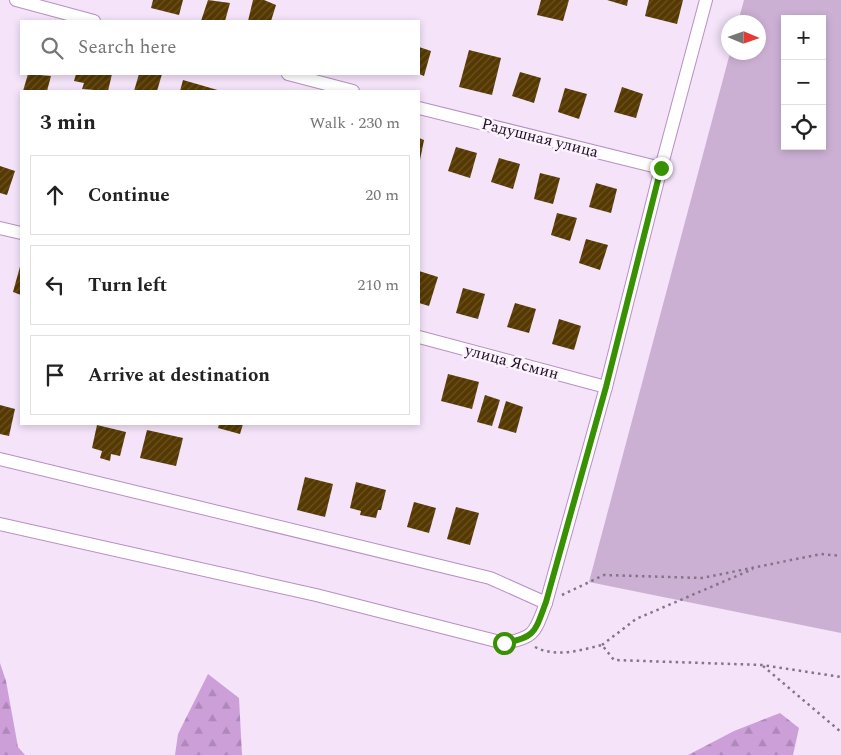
<!DOCTYPE html>
<meta charset="utf-8">
<style>
:root{--surface:#fff;--page:#f6f6f6;--text:#222;--muted:#767676;--line:#e0e0e0}
body{margin:0;font-family:Spectral,serif;background:var(--page);color:var(--text)}
.controls{position:absolute;right:15px;top:15px;display:grid;overflow:hidden;border-radius:0px;box-shadow:0 2px 8px #0003}
.controls button{width:45px;height:45px;display:grid;place-items:center;padding:0;border:0;border-bottom:1px solid var(--line);background:var(--surface);color:var(--text);font:25px sans-serif}
.compass{position:absolute;left:721px;top:15px;width:45px;height:45px;border-radius:50%;background:var(--surface);box-shadow:0 2px 8px #0003;rotate:92deg}
.stop{position:absolute;width:15px;height:15px;margin:-11px;border:4px solid #379103;border-radius:50%;background:#fff}
.stop.end{background:#379103;border-color:#fff;box-shadow:0 1px 5px #0008}
.list{margin:0;padding:0;list-style:none}
h2{display:flex;justify-content:space-between;align-items:center;height:65px;margin:0;padding:0 20px;font-size:21px}
h2 small{font-size:16px;font-weight:400;color:var(--muted)}
.list li{display:grid;grid-template-columns:32px 1fr auto;gap:15px;align-items:center;box-sizing:border-box;height:80px;margin:0 10px 10px;padding:0 10px;border:1px solid var(--line);border-radius:0px}
.list b{display:block;font-size:19px;white-space:nowrap}
.list em{font-size:16px;font-style:normal;color:var(--muted)}
.icon{flex:none;width:28px;height:28px;fill:none;stroke:currentColor;stroke-width:2;stroke-linecap:round;stroke-linejoin:round}
.map{position:relative;flex:none;width:841px;height:755px;overflow:hidden}
.search{position:absolute;background:var(--surface);box-shadow:0 2px 8px #0003;left:20px;top:20px;width:400px;height:55px;display:flex;align-items:center;gap:12px;box-sizing:border-box;padding:0 18px;border-radius:0px;color:var(--muted);font-size:19px}
.panel{position:absolute;background:var(--surface);box-shadow:0 2px 8px #0003;left:20px;top:90px;width:400px;height:335px;border-radius:0px}
.map>svg:first-child{display:block}
.green{fill:#ccb0d4;fill-rule:evenodd}
.forest{fill:url(#forest-firs)}
.building{fill:url(#building-hatch)}
.lines{fill:none;stroke-linecap:round;stroke-linejoin:round}
.street-casing{stroke:#b88fc4;stroke-width:14}
.path{stroke:#847488;stroke-width:2.5;stroke-dasharray:2.5 4;stroke-linecap:butt}
.street{stroke:#fff;stroke-width:12}
.route{stroke:#379103;stroke-width:6}
.labels{text-anchor:middle;dominant-baseline:central;stroke-width:5;stroke-linejoin:round;paint-order:stroke}
.street-label{font-size:16px;fill:#1e0e22;stroke:#fcf3ff}
</style>
<div class="map">
<svg width="841" height="755" viewBox="0 0 841 755">
<defs>
<pattern id="forest-firs" width="22" height="20" patternUnits="userSpaceOnUse" patternTransform="scale(1.25)"><rect width="22" height="20" fill="#cc9fd9"/><path d="M5 1l3.5 6h-7zM16 11l3.5 6h-7z" fill="#af88ba"/></pattern>
<pattern id="building-hatch" width="6" height="6" patternUnits="userSpaceOnUse" patternTransform="scale(1.25)"><rect width="6" height="6" fill="#553900"/><path d="M-1 1l2-2M0 6l6-6M5 7l2-2" fill="none" stroke="#6a5226"/></pattern>
</defs>
<rect width="100%" height="100%" fill="#f4e3f9"/>
<path class="green" d="M744,0H841V633L589,582L730,53L758,52V22H738ZM785,19H822V146H785Z"/>
<g class="forest">
<path d="M0,663L6,681L18,747L25,755H0Z"/>
<path d="M208,674L239,698L242,755H175L178,734Z"/>
<path d="M780,713L799,728L793,755H688L734,731Z"/>
</g>
<g class="building">
<path d="M153,0H183L179,15L151,8Z"/>
<path d="M208,0L230,3L225,21H201Z"/>
<path d="M253,0H264L276,5L271,21H248Z"/>
<path d="M541,0H569L563,21L537,15Z"/>
<path d="M607,0H628L627,6Z"/>
<path d="M649,0H683L677,24L645,16Z"/>
<path d="M419,47L431,51L424,76L419,74Z"/>
<path d="M469,50L501,58L492,95L459,87Z"/>
<path d="M520,72L541,78L534,103L512,96Z"/>
<path d="M28,74L51,76L47,91H23Z"/>
<path d="M76,74H112L108,91L82,89L84,83L74,81Z"/>
<path d="M139,74H162L157,91H134Z"/>
<path d="M183,80L221,91H180Z"/>
<path d="M622,87L643,94L636,118L614,112Z"/>
<path d="M565,88L587,94L579,119L558,112Z"/>
<path d="M419,138L424,140L420,160H419Z"/>
<path d="M456,147L477,153L470,178L448,171Z"/>
<path d="M499,158L520,164L513,189L491,182Z"/>
<path d="M0,166L15,171L7,195L0,193Z"/>
<path d="M540,173L560,178L553,204L534,199Z"/>
<path d="M596,183L617,189L611,213L589,207Z"/>
<path d="M557,213L577,218L570,241L551,235Z"/>
<path d="M586,239L608,245L600,270L579,263Z"/>
<path d="M21,263V295L13,292Z"/>
<path d="M419,271L438,277L429,306L419,303Z"/>
<path d="M463,288L485,294L478,319L456,313Z"/>
<path d="M515,303L536,309L529,333L507,327Z"/>
<path d="M559,319L581,326L574,350L552,344Z"/>
<path d="M448,374L479,382L472,409L441,401Z"/>
<path d="M485,395L500,400L492,426L477,422Z"/>
<path d="M506,401L523,407L516,433L498,428Z"/>
<path d="M0,405L15,409L9,436L0,434Z"/>
<path d="M219,424H243L240,434L218,428Z"/>
<path d="M97,425L126,432L120,456L111,454L110,461L100,458L102,451L92,448Z"/>
<path d="M147,430L183,438L176,466L140,458Z"/>
<path d="M305,477L333,484L325,517L297,510Z"/>
<path d="M356,482L386,490L381,510H378L376,518L360,515L361,511L350,508Z"/>
<path d="M414,502L436,508L429,533L407,527Z"/>
<path d="M456,507L479,513L470,545L447,539Z"/>
</g>
<g class="lines">
<defs>
<g id="street">
<path d="M16,0L94,21"/>
<path d="M288,74L353,91"/>
<path d="M419,108L661,168"/>
<path d="M0,228L21,233"/>
<path d="M419,337L606,387"/>
<path d="M0,459L490,578L546,603"/>
<path d="M0,524L316,595L504,643C536,638 535,631 546,603L606,387L661,168L706,0"/>
</g>
</defs>
<use href="#street" class="street-casing"/>
<g class="path">
<path d="M562,595L604,575L702,578L821,554L841,556"/>
<path d="M602,645L636,619L753,569"/>
<path d="M535,647C556,658 581,650 602,645L614,660L762,665L841,677"/>
<path d="M763,666L841,732"/>
</g>
<use href="#street" class="street"/>
</g>
<g class="lines">
<path class="route" d="M504,643C536,638 535,631 546,602L606,387L661,168"/>
</g>
<g class="labels">
<g class="street-label">
<text transform="translate(540 138) rotate(14)">Радушная улица</text>
<text transform="translate(512 362) rotate(15)">улица Ясмин</text>
</g>
</g>
</svg>
<div class="controls">
<button>+</button>
<button>−</button>
<button><svg class="icon" aria-label="locate" viewBox="0 0 24 24"><circle cx="12" cy="12" r="6"/><path d="M12 2v4M12 18v4M2 12h4M18 12h4"/></svg></button>
</div>
<svg class="compass" viewBox="-18 -18 36 36"><path d="M0-13l5 13h-10z" fill="#e53935"/><path d="M0 13l5-13h-10z" fill="#767676"/></svg>
<div class="stop" style="left:504px;top:643px"></div>
<div class="stop end" style="left:661px;top:168px"></div>
<div class="search"><svg class="icon" aria-label="search" viewBox="0 0 24 24"><circle cx="10" cy="10" r="6"/><path d="M15 15l6 6"/></svg>Search here</div>
<section class="panel">
<h2>3 min<small>Walk · 230 m</small></h2>
<ul class="list">
<li><svg class="icon" aria-label="ahead" viewBox="0 0 24 24"><path d="M12 20V5M6 11l6-6 6 6"/></svg><div><b>Continue</b></div><em>20 m</em></li>
<li><svg class="icon" aria-label="left" viewBox="0 0 24 24"><path d="M17 20v-9H6M10 6l-5 5 5 5"/></svg><div><b>Turn left</b></div><em>210 m</em></li>
<li><svg class="icon" aria-label="arrive" viewBox="0 0 24 24"><path d="M6 21V4h12l-3 4 3 4H6"/></svg><div><b>Arrive at destination</b></div></li>
</ul>
</section>
</div>
